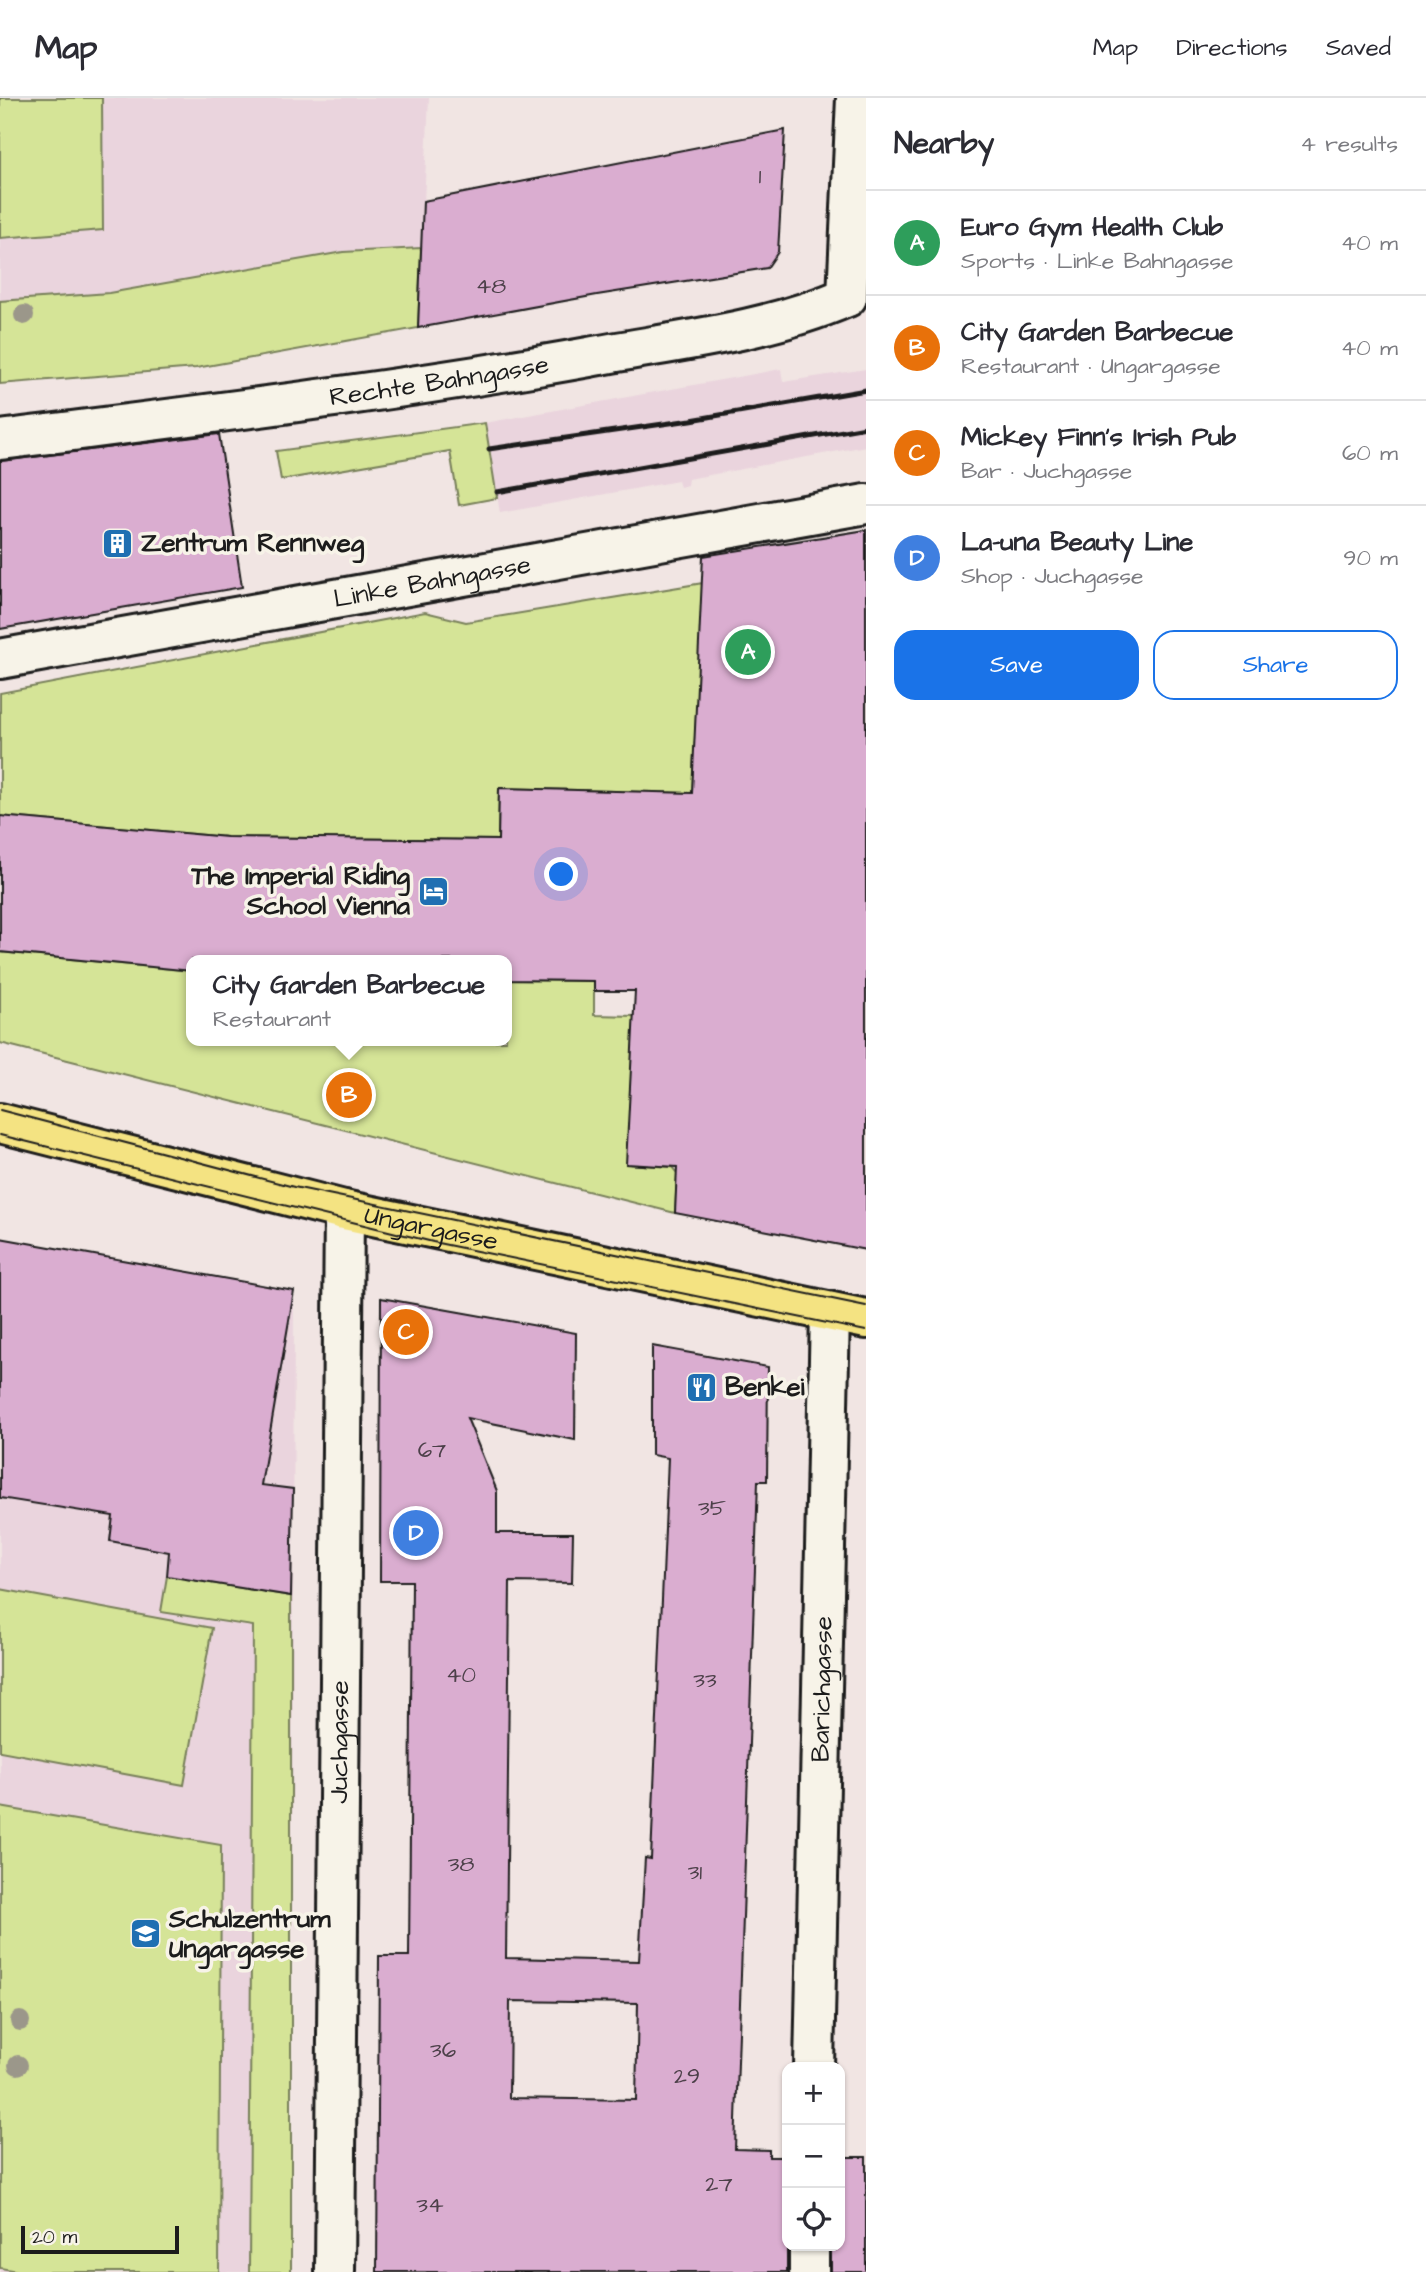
<!DOCTYPE html>
<meta charset="utf-8">
<style>
:root{--surface:#fff;--page:#f7f7f7;--text:#2b2b33;--muted:#7c7c81;--line:#e1e1e2;--accent:#1a73e8}
body{margin:0;font-family:"Architects Daughter",sans-serif;background:var(--page);color:var(--text)}
.controls{position:absolute;right:21px;bottom:21px;display:grid;overflow:hidden;border-radius:14px;box-shadow:0 2px 5px #0004}
.controls button{width:63px;height:63px;display:grid;place-items:center;padding:0;border:0;border-bottom:2px solid var(--line);background:var(--surface);color:var(--text);font:35px sans-serif}
.scale{position:absolute;left:21px;bottom:18px;width:158px;box-sizing:border-box;padding-left:7px;border:4px solid #1c1c1c;border-top:0;font-size:19px;line-height:24px;white-space:nowrap;color:#1c1c1c;-webkit-text-stroke:5px #f7f3e8;paint-order:stroke}
.you{position:absolute;left:562px;top:777px;width:24px;height:24px;margin:-18px;border:5px solid #fff;border-radius:50%;background:#1a73e8;box-shadow:0 0 0 10px #1a73e833}
.badge{display:grid;place-items:center;width:46px;height:46px;border-radius:50%;background:var(--accent);color:#fff;font-size:23px;font-weight:700}
.pin{position:absolute;translate:-50% -50%;border:4px solid #fff;box-shadow:0 2px 7px #0006}
.popup{position:absolute;left:186px;top:857px;width:326px;height:91px;box-sizing:border-box;display:grid;place-content:center;border-radius:14px;background:var(--surface);filter:drop-shadow(0 2px 5px #0005);font-size:23px;white-space:nowrap;color:var(--muted)}
.popup b{font-size:26px;color:var(--text)}
.popup::after{content:'';position:absolute;left:50%;top:100%;margin-left:-14px;border:14px solid transparent;border-top-color:var(--surface)}
.list{margin:0;padding:0;list-style:none}
h2{display:flex;justify-content:space-between;align-items:center;height:91px;margin:0;padding:0 28px;font-size:30px}
h2 small{font-size:23px;font-weight:400;color:var(--muted)}
.list li{display:grid;grid-template-columns:46px 1fr auto;gap:21px;align-items:center;box-sizing:border-box;height:105px;padding:0 28px;border-top:2px solid var(--line)}
.list b{display:block;font-size:26px;white-space:nowrap}
.list p{margin:0;font-size:23px;white-space:nowrap;color:var(--muted)}
.list em{font-size:23px;font-style:normal;color:var(--muted)}
.actions{display:flex;gap:14px;padding:21px 28px}
.actions a{flex:1;padding:16px 0;border:2px solid var(--accent);border-radius:21px;text-align:center;font-size:24px;color:var(--accent)}
.actions .main{background:var(--accent);color:#fff}
.icon{flex:none;width:38px;height:38px;fill:none;stroke:currentColor;stroke-width:2;stroke-linecap:round;stroke-linejoin:round}
.map{position:relative;flex:none;width:866px;height:2174px;overflow:hidden}
header{display:flex;align-items:center;gap:42px;box-sizing:border-box;height:98px;padding:0 35px;background:var(--surface);border-bottom:2px solid var(--line)}
header strong{font-size:33px}
nav{display:flex;gap:38px;margin-inline-start:auto;font-size:24px}
main{display:flex}
aside{flex:1;background:var(--surface)}
.map>svg:first-child{display:block}
.built{fill:#ead4dd}
.green{fill:#d5e497;stroke:#78805a;stroke-width:2}
.building{fill:#daadd0;stroke:#1c1c1c;stroke-width:2;fill-rule:evenodd}
.lines{fill:none;stroke-linecap:round;stroke-linejoin:round}
.minor-casing{stroke:#1c1c1c;stroke-width:44}
.major-casing{stroke:#1c1c1c;stroke-width:44}
.minor{stroke:#f7f3e8;stroke-width:38}
.major{stroke:#f4e382;stroke-width:38}
.tram{stroke:#1c1c1c;stroke-width:2}
.rail{stroke:#1c1c1c;stroke-width:5}
.tree{fill:#9b978a}
.labels{text-anchor:middle;dominant-baseline:central;stroke-width:7;stroke-linejoin:round;paint-order:stroke}
.number-label{font-size:23px;fill:#4c4049}
.street-label{font-size:26px;fill:#1c1c1c;stroke:#f7f3e8}
.poi-label{font-size:26px;font-weight:bold;fill:#1c1c1c;stroke:#f7f3e8;text-anchor:start}
</style>
<header>
<strong>Map</strong>
<nav><a>Map</a><a>Directions</a><a>Saved</a></nav>
</header>
<main>
<div class="map">
<svg width="866" height="2174" viewBox="0 0 866 2174">
<rect width="100%" height="100%" fill="#f1e5e3"/>
<filter id="ink" filterUnits="userSpaceOnUse"><feTurbulence type="fractalNoise" baseFrequency=".0143" numOctaves="2"/><feDisplacementMap in="SourceGraphic" scale="14" xChannelSelector="R" yChannelSelector="G"/><feConvolveMatrix kernelMatrix="1 2 1 2 8 2 1 2 1" color-interpolation-filters="sRGB"/></filter>
<g filter="url(#ink)">
<g class="built">
<path d="M0,0H429L418,230L196,270L0,286Z"/>
<path d="M781,271L783,284L866,271V348L688,381L687,387L680,389L678,383L500,415L485,325Z"/>
<path d="M0,1140L294,1193L291,2174H0Z"/>
</g>
<g class="green">
<path d="M0,0H102L103,132L0,140Z"/>
<path d="M421,150L418,230L196,270L0,286V203L109,195L343,154Z"/>
<path d="M485,325L497,400L459,407L450,353L281,382L276,353Z"/>
<path d="M703,485L692,695L499,690L498,742L227,739L0,718V595L425,514L466,524Z"/>
<path d="M0,854L191,873V943H506L507,882L594,883V917L634,918L627,1066L672,1069L677,1075L675,1115L0,945Z"/>
<path d="M167,1478L291,1498V2174H249L253,1528L161,1514Z"/>
<path d="M0,1491L212,1530L184,1687L0,1653Z"/>
<path d="M0,1709L221,1747L219,2174H23L0,2170Z"/>
</g>
<g class="building">
<path d="M785,32L778,154L767,170L597,197L418,230L423,103Z"/>
<path d="M219,336L242,489L0,531V363Z"/>
<path d="M866,432V1152L675,1115L677,1069L626,1066L635,893H594V883L507,882V862H192V873L0,854V718L227,739L498,742L499,690L692,695L703,458Z"/>
<path d="M0,1140L294,1193L261,1387L293,1391L291,1498L167,1478L169,1454L110,1443L113,1418L0,1400Z"/>
<path d="M381,1200L576,1235L575,1342L467,1320L497,1393V1435H573L572,1485L510,1484L506,1860L639,1863L645,1760L651,1761L668,1360L652,1357V1248L768,1269L767,1383H758L735,2051L769,2052V2059H787V2174H377L379,1858H409L412,1483H380ZM510,1903L638,1905L636,2002L509,2000Z"/>
<path d="M840,2059H866V2174H831V2148H840Z"/>
</g>
<g class="lines">
<defs>
<g id="minor">
<path d="M847,199L856,0"/>
<path id="s1" d="M0,342C197,317 394,294 589,259C676,243 766,234 847,199"/>
<path id="s2" d="M0,561L866,406"/>
<path id="s3" d="M814,1969L830,1214"/>
<path id="s4" d="M335,2174L344,1112"/>
<path d="M809,2174V2148"/>
</g>
<g id="major">
<path id="s5" d="M0,1025L344,1112L866,1221"/>
</g>
</defs>
<use href="#minor" class="minor-casing"/>
<use href="#major" class="major-casing"/>
<use href="#minor" class="minor"/>
<use href="#major" class="major"/>
<g class="tram">
<path d="M0,1012L294,1089L866,1208"/>
<path d="M0,1037L433,1144L866,1233"/>
</g>
<g class="rail">
<path d="M489,351L691,322L866,292"/>
<path d="M497,394L866,329"/>
</g>
</g>
<g class="tree">
<circle cx="24" cy="217" r="10"/>
<circle cx="20" cy="1923" r="10"/>
<circle cx="18" cy="1967" r="10"/>
</g>
</g>
<defs>
<symbol id="building-square" viewBox="-11 -11 22 22"><rect x="-9" y="-9" width="18" height="18" rx="4" fill="#1f6fb2" stroke="#f7f3e8"/><path d="M-4-6H4V6H1V3H-1V6H-4ZM-2.5-4.3h1.7v1.8h-1.7ZM.8-4.3h1.7v1.8H.8ZM-2.5-1h1.7V.8h-1.7ZM.8-1h1.7V.8H.8Z" fill="#fff"/></symbol>
<symbol id="hotel-square" viewBox="-11 -11 22 22"><rect x="-9" y="-9" width="18" height="18" rx="4" fill="#1f6fb2" stroke="#f7f3e8"/><path d="M-6-4.5h1.5V1H6V5H4.5V3h-9V5H-6ZM-4 0a1.8 1.8 0 1 1 3.6 0ZM.5 0V-2.5h3Q6-2.5 6 0Z" fill="#fff"/></symbol>
<symbol id="restaurant-square" viewBox="-11 -11 22 22"><rect x="-9" y="-9" width="18" height="18" rx="4" fill="#1f6fb2" stroke="#f7f3e8"/><path d="M-5-6h1v4h1v-4h1v4h1v-4h1v5L-1.5 .5V6h-2V.5L-5-1ZM5-6V6H3V1.5H1.5Q1.5-4 5-6Z" fill="#fff"/></symbol>
<symbol id="school-square" viewBox="-11 -11 22 22"><rect x="-9" y="-9" width="18" height="18" rx="4" fill="#1f6fb2" stroke="#f7f3e8"/><path d="M0-5L7-2L0 1L-7-2ZM-4 1L0 2.5L4 1V4Q0 6-4 4Z" fill="#fff"/></symbol>
</defs>
<g fill-rule="evenodd">
<use href="#building-square" x="100" y="428" width="35" height="35"/>
<use href="#hotel-square" x="416" y="776" width="35" height="35"/>
<use href="#restaurant-square" x="684" y="1272" width="35" height="35"/>
<use href="#school-square" x="128" y="1818" width="35" height="35"/>
</g>
<g class="labels">
<g class="number-label">
<text x="760" y="78">1</text>
<text x="491" y="188">48</text>
<text x="432" y="1352">67</text>
<text x="712" y="1410">35</text>
<text x="461" y="1577">40</text>
<text x="705" y="1582">33</text>
<text x="461" y="1766">38</text>
<text x="695" y="1774">31</text>
<text x="443" y="1952">36</text>
<text x="687" y="1978">29</text>
<text x="719" y="2086">27</text>
<text x="430" y="2107">34</text>
</g>
<g class="street-label">
<text stroke="none"><textPath href="#s1" startOffset="443">Rechte Bahngasse</textPath></text>
<text stroke="none"><textPath href="#s2" startOffset="439">Linke Bahngasse</textPath></text>
<text stroke="none"><textPath href="#s5" startOffset="444">Ungargasse</textPath></text>
<text stroke="none"><textPath href="#s3" startOffset="378">Barichgasse</textPath></text>
<text stroke="none"><textPath href="#s4" startOffset="530">Juchgasse</textPath></text>
</g>
<g class="poi-label">
<text x="141" y="445">Zentrum Rennweg</text>
<text x="410" y="778" text-anchor="end">The Imperial Riding<tspan x="410" dy="30">School Vienna</tspan></text>
<text x="725" y="1289">Benkei</text>
<text x="169" y="1821">Schulzentrum<tspan x="169" dy="30">Ungargasse</tspan></text>
</g>
</g>
</svg>
<div class="controls">
<button>+</button>
<button>−</button>
<button><svg class="icon" aria-label="locate" viewBox="0 0 24 24"><circle cx="12" cy="12" r="6"/><path d="M12 2v4M12 18v4M2 12h4M18 12h4"/></svg></button>
</div>
<div class="scale">20 m</div>
<div class="you"></div>
<div class="pin badge" style="left:748px;top:554px;background:#2e9e5b">A</div>
<div class="pin badge" style="left:349px;top:997px;background:#e8710a">B</div>
<div class="popup"><b>City Garden Barbecue</b>Restaurant</div>
<div class="pin badge" style="left:406px;top:1234px;background:#e8710a">C</div>
<div class="pin badge" style="left:416px;top:1435px;background:#3f7fe0">D</div>
</div>
<aside>
<h2>Nearby<small>4 results</small></h2>
<ul class="list">
<li><span class="badge" style="background:#2e9e5b">A</span><div><b>Euro Gym Health Club</b><p>Sports · Linke Bahngasse</p></div><em>40 m</em></li>
<li><span class="badge" style="background:#e8710a">B</span><div><b>City Garden Barbecue</b><p>Restaurant · Ungargasse</p></div><em>40 m</em></li>
<li><span class="badge" style="background:#e8710a">C</span><div><b>Mickey Finn's Irish Pub</b><p>Bar · Juchgasse</p></div><em>60 m</em></li>
<li><span class="badge" style="background:#3f7fe0">D</span><div><b>La-una Beauty Line</b><p>Shop · Juchgasse</p></div><em>90 m</em></li>
</ul>
<div class="actions"><a class="main">Save</a><a>Share</a></div>
</aside>
</main>
